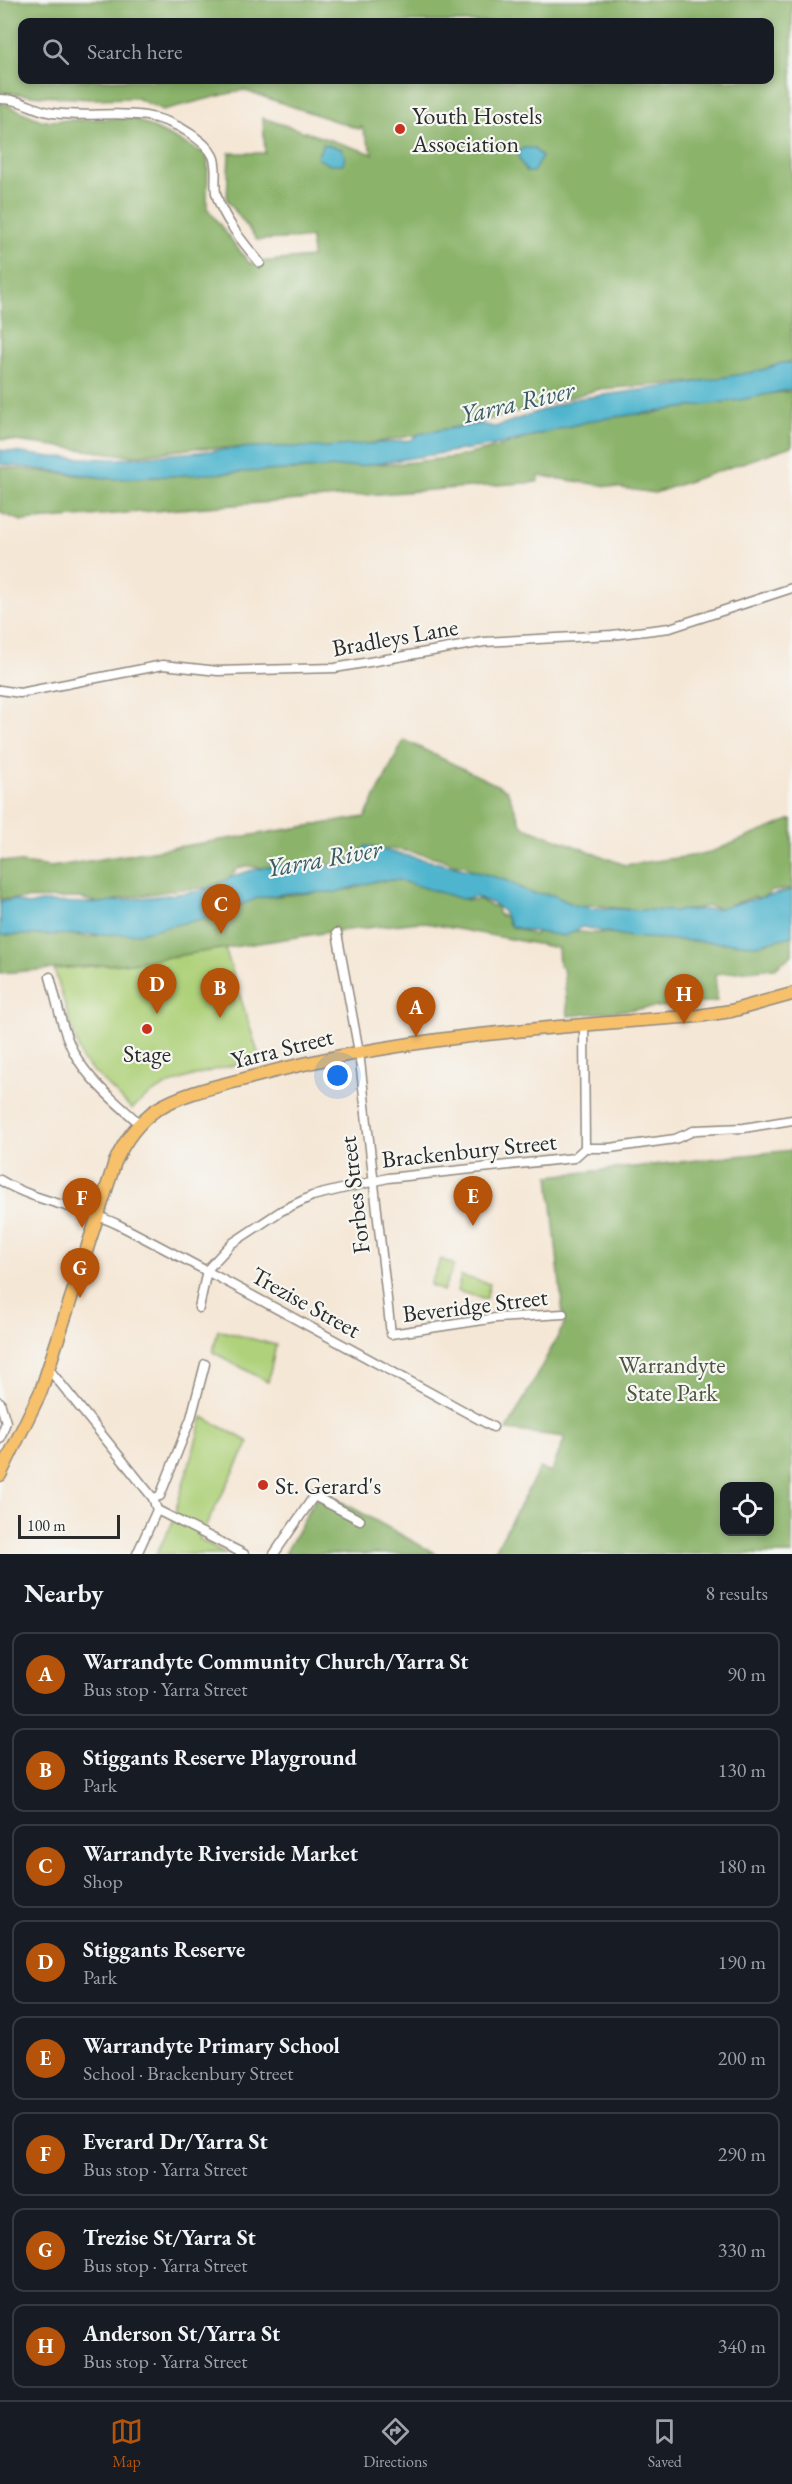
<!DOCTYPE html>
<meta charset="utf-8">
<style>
:root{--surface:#171b24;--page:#242831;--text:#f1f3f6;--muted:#9ea1a6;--line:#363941;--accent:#b45309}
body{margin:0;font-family:"EB Garamond",serif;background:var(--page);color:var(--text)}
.controls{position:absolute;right:18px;bottom:18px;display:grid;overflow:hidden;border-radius:12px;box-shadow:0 3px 9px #0003}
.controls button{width:54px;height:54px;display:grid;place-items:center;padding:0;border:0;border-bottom:2px solid var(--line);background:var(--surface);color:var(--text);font:30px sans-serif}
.scale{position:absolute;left:18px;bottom:15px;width:102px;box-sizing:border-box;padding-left:6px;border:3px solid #2b2b2b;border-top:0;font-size:16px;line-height:21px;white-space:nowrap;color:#2b2b2b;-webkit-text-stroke:4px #f6f6f2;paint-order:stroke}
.you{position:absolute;left:338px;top:1076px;width:21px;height:21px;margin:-15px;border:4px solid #fff;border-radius:50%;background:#1a73e8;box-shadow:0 0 0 9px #1a73e833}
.badge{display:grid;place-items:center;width:39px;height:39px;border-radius:50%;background:var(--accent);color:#fff;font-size:20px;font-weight:700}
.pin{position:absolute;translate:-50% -50px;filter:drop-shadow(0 2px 3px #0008)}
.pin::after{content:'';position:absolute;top:32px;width:21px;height:18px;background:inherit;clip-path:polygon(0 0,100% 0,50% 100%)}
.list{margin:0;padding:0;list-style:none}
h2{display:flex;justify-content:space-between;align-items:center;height:78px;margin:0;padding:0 24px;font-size:26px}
h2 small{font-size:20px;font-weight:400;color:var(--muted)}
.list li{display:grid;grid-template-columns:39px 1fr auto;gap:18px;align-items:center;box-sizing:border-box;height:84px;margin:0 12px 12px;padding:0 12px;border:2px solid var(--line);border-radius:12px}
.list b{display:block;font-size:22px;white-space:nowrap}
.list p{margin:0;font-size:20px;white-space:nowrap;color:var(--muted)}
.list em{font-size:20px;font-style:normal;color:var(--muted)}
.icon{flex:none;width:33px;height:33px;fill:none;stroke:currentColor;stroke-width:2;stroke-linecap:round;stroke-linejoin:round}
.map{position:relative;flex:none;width:792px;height:1554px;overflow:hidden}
.search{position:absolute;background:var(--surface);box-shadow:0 3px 9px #0003;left:18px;right:18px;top:18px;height:66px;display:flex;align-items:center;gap:15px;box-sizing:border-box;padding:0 21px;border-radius:12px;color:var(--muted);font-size:22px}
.sheet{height:846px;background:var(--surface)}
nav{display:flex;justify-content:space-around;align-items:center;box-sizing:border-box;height:84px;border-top:2px solid var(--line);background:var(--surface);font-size:16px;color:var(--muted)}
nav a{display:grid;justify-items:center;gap:3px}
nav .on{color:var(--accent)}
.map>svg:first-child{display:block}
.green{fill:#afd17a;stroke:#6d7e52;stroke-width:1.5}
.forest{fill:#8bb36a;stroke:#5b6f4a;stroke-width:1.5;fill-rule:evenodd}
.water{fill:#4fb5ce;stroke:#3d707c;stroke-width:1.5}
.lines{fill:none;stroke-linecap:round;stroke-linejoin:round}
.street-casing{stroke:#908980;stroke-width:11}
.primary-casing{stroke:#908980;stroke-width:15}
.street{stroke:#fff;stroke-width:8}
.primary{stroke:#f7c06b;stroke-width:12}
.poi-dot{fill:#c8321e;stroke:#f6f6f2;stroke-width:2}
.labels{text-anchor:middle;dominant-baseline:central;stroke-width:4.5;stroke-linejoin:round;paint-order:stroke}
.poi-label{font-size:24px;fill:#2b2b2b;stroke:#f6f6f2;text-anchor:start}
.street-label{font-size:24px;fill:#2b2b2b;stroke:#f6f6f2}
.park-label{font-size:24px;fill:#4c543f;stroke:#f6f6f2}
.water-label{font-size:26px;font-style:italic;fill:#385b64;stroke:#f6f6f2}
</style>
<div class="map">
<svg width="792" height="1554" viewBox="0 0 792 1554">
<rect width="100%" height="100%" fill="#f6f6f2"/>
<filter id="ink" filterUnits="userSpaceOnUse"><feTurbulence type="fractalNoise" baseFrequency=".0167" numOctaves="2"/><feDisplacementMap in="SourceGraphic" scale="12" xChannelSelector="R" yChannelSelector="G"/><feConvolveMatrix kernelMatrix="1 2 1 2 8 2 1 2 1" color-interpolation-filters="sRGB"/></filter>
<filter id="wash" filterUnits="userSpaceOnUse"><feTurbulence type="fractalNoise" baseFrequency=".008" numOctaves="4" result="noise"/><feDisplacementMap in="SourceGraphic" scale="24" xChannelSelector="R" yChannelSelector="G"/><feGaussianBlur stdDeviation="1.35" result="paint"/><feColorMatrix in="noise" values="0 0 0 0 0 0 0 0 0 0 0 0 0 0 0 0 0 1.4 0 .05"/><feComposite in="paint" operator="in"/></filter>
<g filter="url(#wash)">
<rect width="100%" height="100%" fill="#f5e7d6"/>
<g class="green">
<path d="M225,948L260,1059C217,1070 164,1077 132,1109L82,1060L54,969L131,963Z"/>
<path d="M441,1259L454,1265L443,1291L430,1285Z"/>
<path d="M461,1276L490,1284L486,1299L457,1291Z"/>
<path d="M218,1330L276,1345L268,1382L213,1352Z"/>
<path d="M203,1417L249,1442L199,1539L227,1554H156L171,1526Z"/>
</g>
<g class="forest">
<path d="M0,0H792V360L776,369L746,378L600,389L477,423L348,448H196L132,456L0,439V102L43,121L133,118L208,155L207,208L249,263L312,257L311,238L257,240L227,200L229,153H265L263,118L373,154L361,126L359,129L243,90L163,110L136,98L89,99L0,93ZM22,22H770V80H22Z"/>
<path d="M792,391V446L655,493L540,476L537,482L22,521L0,513V467L98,477L135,478L238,471L299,470L321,466L404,463L457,457L506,445L582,420L630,414H652L679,405Z"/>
<path d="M404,740L507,790L522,826L625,865L706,854L792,819V889L772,891L762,898L754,897L729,905L726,910L708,906L683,911L649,912L593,905L576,906L521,893L492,876L473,871L464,865C449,866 451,861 438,858C416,853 369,840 351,857C347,861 350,863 346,868L341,863L333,865L324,862L312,869L274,870L247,866L238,868L228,879L211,888L181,889L118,899L104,904L79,898L0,899V860L51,867L365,817Z"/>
<path d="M406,873C423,883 461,905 479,899L491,906H497L498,914L506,917L510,926L534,935L538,931L568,933L573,930C587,935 599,932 612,933L792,934V955L775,968L715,974L717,1001L568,1016L563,968L559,965L558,948L420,922L329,932L131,963L0,973V930L63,933L87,937L205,918L255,898L352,889L379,877L382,881L394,880Z"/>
<path d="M792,1150V1554H493L540,1468L551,1473L565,1437L507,1430L564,1325L549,1176ZM724,1486H770V1532H724Z"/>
<path d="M320,1490L436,1554H285Z"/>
</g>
<g class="water">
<path d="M323,144L342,149L345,157L343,164H328L317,158Z"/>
<path d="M523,148H534L542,157L533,172H527L519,159L518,152Z"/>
<path d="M782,363H792V389L740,400L594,420L501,444L360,466L113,479L0,464V450L51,457L117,459L254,447H325L393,442L411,440L419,434L440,430L481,424L495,427L574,399L686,384L759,371Z"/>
<path d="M366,846L477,872L505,880L530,893L553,895L574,905L590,908L673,911L715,909L792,890V936L757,945L631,937L582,927L565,936L524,930L511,926L502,910L492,903L476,897L462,899L398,880H380L336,892L290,893L258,898L210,917L135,934L0,935V901L15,900L29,905L41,902L99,903L201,891C213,888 221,881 232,877C268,862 307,863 344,868Z"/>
</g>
</g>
<g filter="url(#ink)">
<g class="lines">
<defs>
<g id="street">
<path d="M0,99C23,99 33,110 53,113C103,120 144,102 191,134C200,141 208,146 213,156C218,167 214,181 216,193C221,216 245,245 260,263"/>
<path d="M0,690L20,693L163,665L218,671L335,668L484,642L612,635L670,628L792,588"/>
<path d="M337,933L359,1052L391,1334L496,1318L563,1314"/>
<path d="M50,977C57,1002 62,1030 74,1053C89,1081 117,1103 140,1124"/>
<path d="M584,1025L585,1148"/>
<path d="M0,1180C37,1203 81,1206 119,1225C245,1290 369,1359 493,1427"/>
<path d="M199,1308L207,1270L231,1244L281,1211L312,1196L388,1178L574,1158L585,1148H610L675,1139L696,1130L744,1128L792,1120"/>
<path d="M48,1368L153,1498L157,1510L137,1554"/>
<path d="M0,1402L6,1422L0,1439"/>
<path d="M153,1498L160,1496L191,1418L205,1364"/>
<path d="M157,1510L244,1554"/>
<path d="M274,1554L314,1496L360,1520"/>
</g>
<path id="primary" d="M0,1475L41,1391L115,1162C124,1142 138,1122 157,1109C185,1092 220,1086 252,1077C397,1037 548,1027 698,1016L731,1011L792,994"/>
</defs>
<use href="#street" class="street-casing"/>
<use href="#primary" class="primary-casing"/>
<use href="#street" class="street"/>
<use href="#primary" class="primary"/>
</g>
</g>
<g class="poi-dot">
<circle cx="400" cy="129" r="6"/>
<circle cx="147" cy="1029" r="6"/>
<circle cx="263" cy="1485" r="6"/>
</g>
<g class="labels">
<g class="poi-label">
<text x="412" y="115">Youth Hostels<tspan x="412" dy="28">Association</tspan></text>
<text x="147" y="1053" text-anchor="middle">Stage</text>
<text x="275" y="1485">St. Gerard's</text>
</g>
<g class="street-label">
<text transform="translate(395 637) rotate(-10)">Bradleys Lane</text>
<text transform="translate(282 1048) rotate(-14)">Yarra Street</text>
<text transform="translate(469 1150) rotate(-6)">Brackenbury Street</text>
<text transform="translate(354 1195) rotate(-97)">Forbes Street</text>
<text transform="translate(306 1302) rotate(29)">Trezise Street</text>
<text transform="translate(475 1305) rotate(-7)">Beveridge Street</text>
</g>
<g class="park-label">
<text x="672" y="1364">Warrandyte<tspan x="672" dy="28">State Park</tspan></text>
</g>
<g class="water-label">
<text transform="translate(517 402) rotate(-13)">Yarra River</text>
<text transform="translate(324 858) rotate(-10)">Yarra River</text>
</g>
</g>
</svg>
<div class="controls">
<button><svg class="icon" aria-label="locate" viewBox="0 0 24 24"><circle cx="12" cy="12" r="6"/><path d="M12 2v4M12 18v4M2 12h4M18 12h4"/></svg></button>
</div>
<div class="scale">100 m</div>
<div class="you"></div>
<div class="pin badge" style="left:416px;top:1037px">A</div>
<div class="pin badge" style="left:220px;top:1018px">B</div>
<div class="pin badge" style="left:221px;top:934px">C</div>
<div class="pin badge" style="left:157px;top:1014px">D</div>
<div class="pin badge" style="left:473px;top:1226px">E</div>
<div class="pin badge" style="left:82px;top:1228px">F</div>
<div class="pin badge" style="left:80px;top:1298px">G</div>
<div class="pin badge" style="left:684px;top:1024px">H</div>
<div class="search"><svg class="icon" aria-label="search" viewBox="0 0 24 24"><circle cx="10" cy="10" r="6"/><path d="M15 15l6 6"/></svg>Search here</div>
</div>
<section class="sheet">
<h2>Nearby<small>8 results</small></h2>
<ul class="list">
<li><span class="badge">A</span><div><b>Warrandyte Community Church/Yarra St</b><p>Bus stop · Yarra Street</p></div><em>90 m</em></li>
<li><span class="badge">B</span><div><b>Stiggants Reserve Playground</b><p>Park</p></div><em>130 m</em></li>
<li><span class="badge">C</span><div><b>Warrandyte Riverside Market</b><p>Shop</p></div><em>180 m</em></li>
<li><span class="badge">D</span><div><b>Stiggants Reserve</b><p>Park</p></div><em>190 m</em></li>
<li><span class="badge">E</span><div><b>Warrandyte Primary School</b><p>School · Brackenbury Street</p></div><em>200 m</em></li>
<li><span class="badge">F</span><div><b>Everard Dr/Yarra St</b><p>Bus stop · Yarra Street</p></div><em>290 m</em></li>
<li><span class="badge">G</span><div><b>Trezise St/Yarra St</b><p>Bus stop · Yarra Street</p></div><em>330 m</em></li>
<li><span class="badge">H</span><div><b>Anderson St/Yarra St</b><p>Bus stop · Yarra Street</p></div><em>340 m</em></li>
</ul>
</section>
<nav>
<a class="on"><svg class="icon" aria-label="map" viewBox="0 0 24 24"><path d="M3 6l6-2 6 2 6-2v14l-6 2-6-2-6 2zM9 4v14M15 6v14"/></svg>Map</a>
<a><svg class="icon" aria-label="directions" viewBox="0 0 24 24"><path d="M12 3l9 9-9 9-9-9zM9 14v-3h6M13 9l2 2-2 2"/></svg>Directions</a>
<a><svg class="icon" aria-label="saved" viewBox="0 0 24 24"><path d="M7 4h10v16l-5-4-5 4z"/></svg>Saved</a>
</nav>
